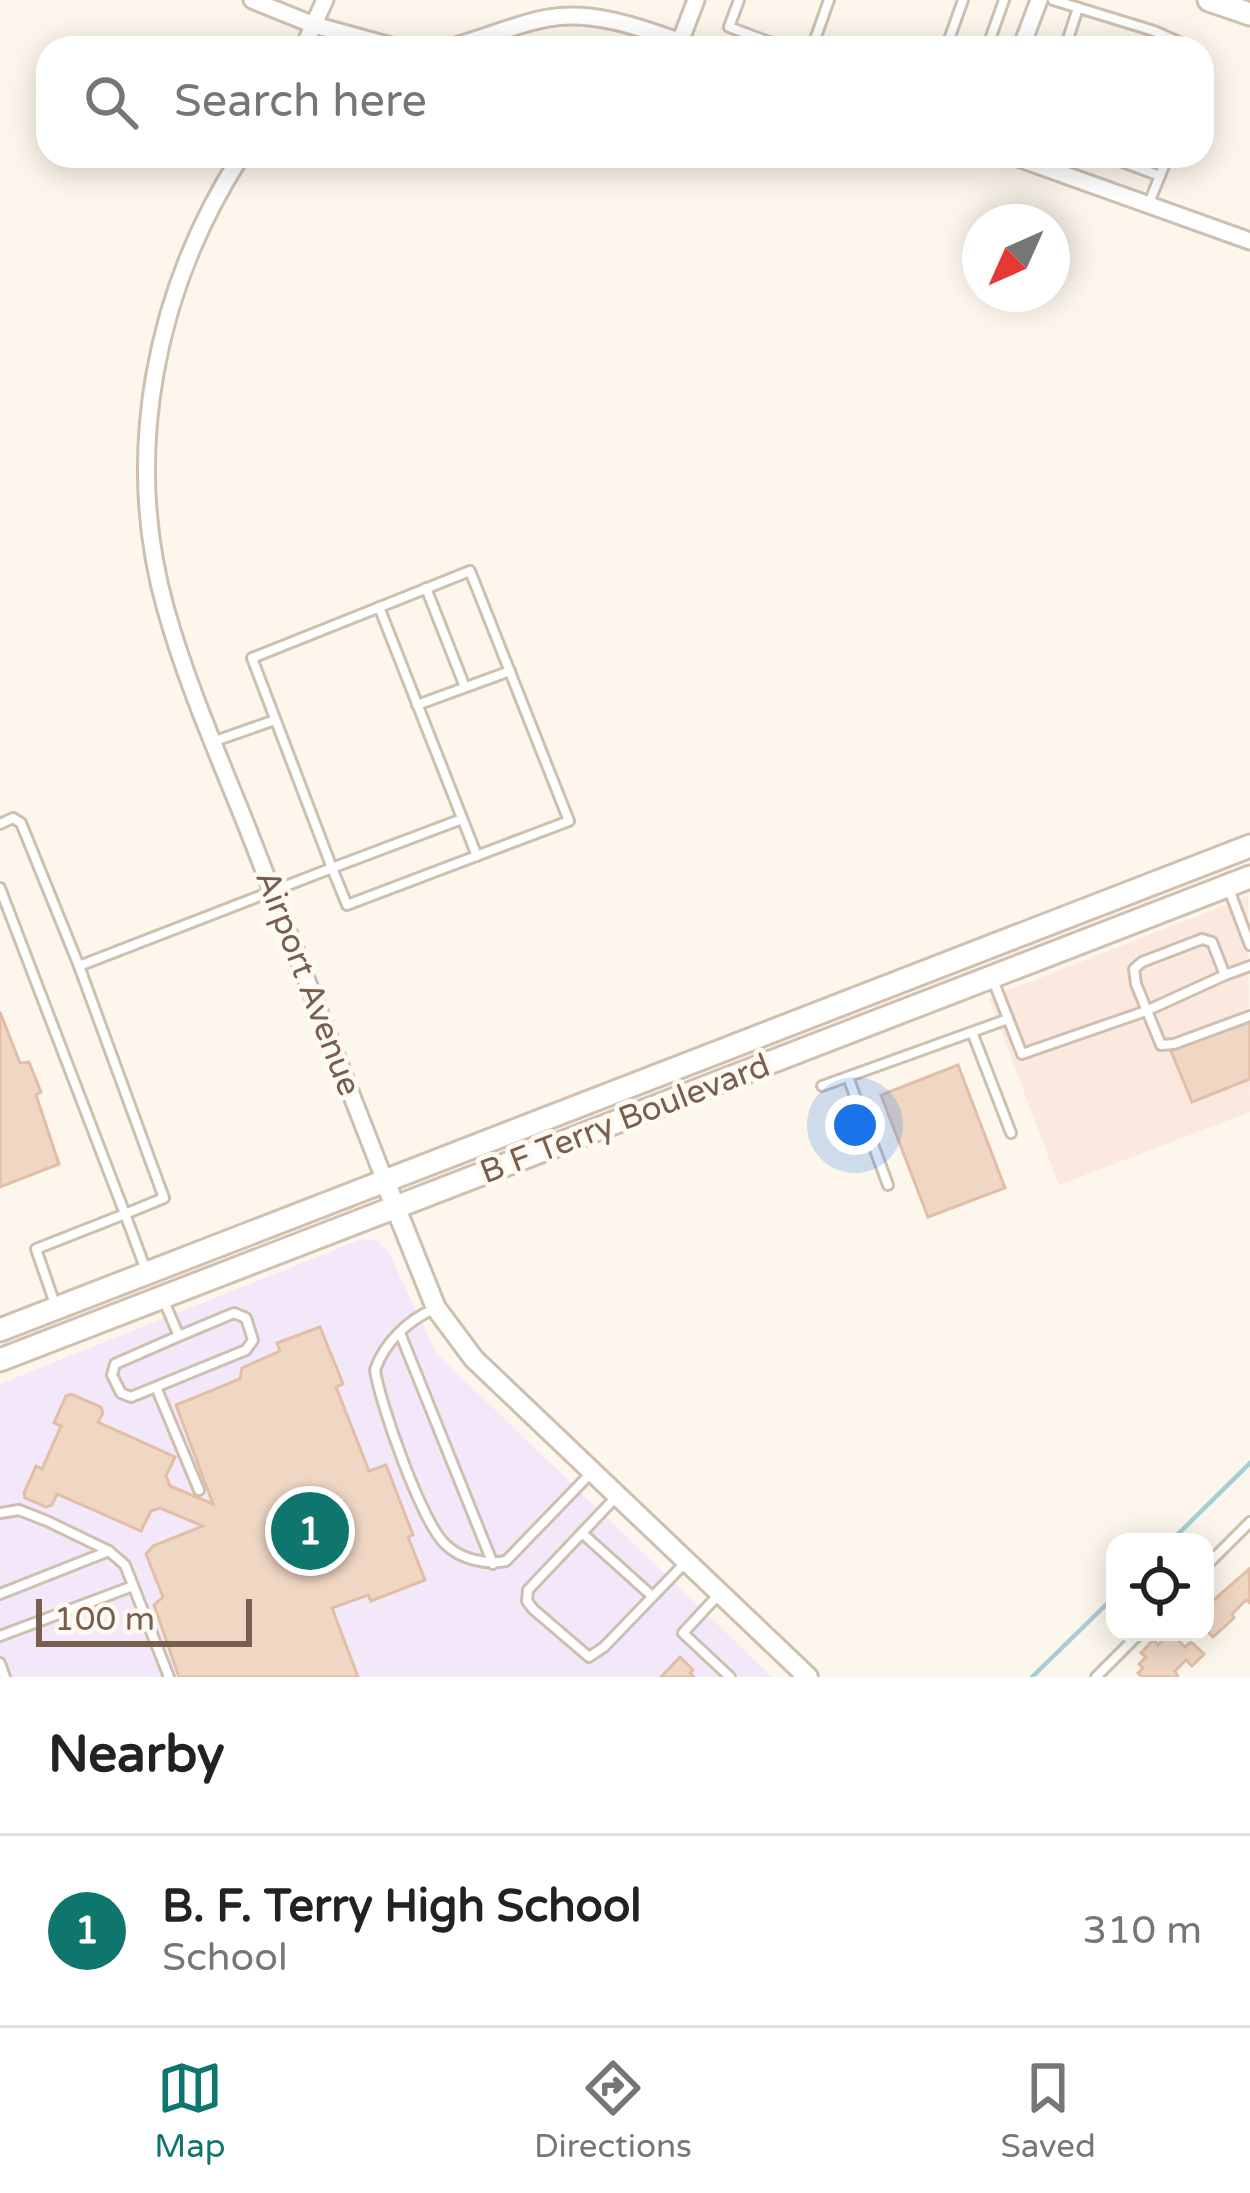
<!DOCTYPE html>
<style>
:root{--surface:#fff;--page:#f2f2f2;--text:#222;--muted:#767676;--line:#e0e0e0;--accent:#0f766e}
body{margin:0;font-family:"Varela Round",sans-serif;background:var(--page);color:var(--text)}
.controls{position:absolute;right:36px;bottom:36px;display:grid;overflow:hidden;border-radius:24px;box-shadow:0 6px 30px #0003}
.controls button{width:108px;height:108px;display:grid;place-items:center;padding:0;border:0;border-bottom:3px solid var(--line);background:var(--surface);color:var(--text);font:60px sans-serif}
.compass{position:absolute;left:962px;top:204px;width:108px;height:108px;border-radius:50%;background:var(--surface);box-shadow:0 6px 30px #0003;rotate:225deg}
.scale{position:absolute;left:36px;bottom:30px;width:216px;box-sizing:border-box;padding-left:12px;border:6px solid #775e4f;border-top:0;font-size:33px;line-height:42px;white-space:nowrap;color:#775e4f;-webkit-text-stroke:9px #fefaf2;paint-order:stroke}
.you{position:absolute;left:855px;top:1125px;width:42px;height:42px;margin:-30px;border:9px solid #fff;border-radius:50%;background:#1a73e8;box-shadow:0 0 0 18px #1a73e833}
.badge{display:grid;place-items:center;width:78px;height:78px;border-radius:50%;background:var(--accent);color:#fff;font-size:39px;font-weight:700}
.pin{position:absolute;translate:-50% -50%;border:6px solid #fff;box-shadow:0 3px 12px #0006}
.list{margin:0;padding:0;list-style:none}
h2{display:flex;justify-content:space-between;align-items:center;height:156px;margin:0;padding:0 48px;font-size:51px}
h2 small{font-size:39px;font-weight:400;color:var(--muted)}
.list li{display:grid;grid-template-columns:78px 1fr auto;gap:36px;align-items:center;box-sizing:border-box;height:192px;padding:0 48px;border-top:3px solid var(--line)}
.list b{display:block;font-size:45px;white-space:nowrap}
.list p{margin:0;font-size:39px;white-space:nowrap;color:var(--muted)}
.list em{font-size:39px;font-style:normal;color:var(--muted)}
.icon{flex:none;width:66px;height:66px;fill:none;stroke:currentColor;stroke-width:2;stroke-linecap:round;stroke-linejoin:round}
.map{position:relative;flex:none;width:1250px;height:1677px;overflow:hidden}
.search{position:absolute;background:var(--surface);box-shadow:0 6px 30px #0003;left:36px;right:36px;top:36px;height:132px;display:flex;align-items:center;gap:30px;box-sizing:border-box;padding:0 42px;border-radius:36px;color:var(--muted);font-size:45px}
.sheet{height:348px;background:var(--surface)}
nav{display:flex;justify-content:space-around;align-items:center;box-sizing:border-box;height:168px;border-top:3px solid var(--line);background:var(--surface);font-size:33px;color:var(--muted)}
nav a{display:grid;justify-items:center;gap:6px}
nav .on{color:var(--accent)}
.map>svg:first-child{display:block}
.commercial{fill:#fbe9e0}
.education{fill:#f3e8f9}
.lines{fill:none;stroke-linecap:round;stroke-linejoin:round}
.stream{stroke:#a7ced7;stroke-width:4.5}
.building{fill:#f0d7c4;stroke:#e2bea6;stroke-width:3}
.service-casing{stroke:#cebfb1;stroke-width:14}
.minor-casing{stroke:#cebfb1;stroke-width:21}
.tertiary-casing{stroke:#cebfb1;stroke-width:24}
.secondary-casing{stroke:#d1bfaf;stroke-width:27}
.service{stroke:#fff;stroke-width:8}
.minor{stroke:#fff;stroke-width:15}
.tertiary{stroke:#fff;stroke-width:18}
.secondary{stroke:#fff;stroke-width:21}
.labels{text-anchor:middle;dominant-baseline:central;stroke-width:10;stroke-linejoin:round;paint-order:stroke}
.street-label{font-size:33px;fill:#775e4f;stroke:#fefaf2}
</style>
<div class="map">
<svg width="1250" height="1677" viewBox="0 0 1250 1677">
<rect width="100%" height="100%" fill="#fcf6ec"/>
<path class="commercial" d="M1248,896L1250,1112L1059,1185L989,998Z"/>
<path class="education" d="M362,1239L379,1241L390,1255L436,1353L772,1677H0V1384Z"/>
<g class="lines">
<g class="stream">
<path d="M1170,1542L1250,1463"/>
<path d="M1032,1677L1115,1596"/>
</g>
</g>
<g class="building">
<path d="M0,1012L20,1063L29,1062L41,1092L36,1095L59,1164L0,1187Z"/>
<path d="M1250,1020V1079L1192,1102L1171,1051Z"/>
<path d="M958,1065L1005,1188L928,1217L881,1095Z"/>
<path d="M320,1327L343,1384L336,1387L369,1471L386,1465L413,1535L408,1537L425,1580L371,1601L368,1595L332,1608L358,1677H179L154,1605L163,1597L146,1554L153,1546L203,1526L160,1508L151,1511L141,1531L57,1494L52,1505L46,1507L25,1498L24,1493L36,1466L42,1469L61,1426L54,1423L66,1396L71,1394L101,1407L103,1413L98,1422L175,1457L166,1476L170,1486L213,1504L176,1405L240,1379L242,1368L280,1351L277,1343Z"/>
<path d="M1249,1569L1250,1603L1246,1600L1232,1614L1234,1618L1213,1637L1205,1629L1208,1605Z"/>
<path d="M1161,1632H1183L1178,1640L1185,1647L1191,1642L1204,1654L1192,1666L1186,1660L1175,1671L1178,1677H1142L1138,1673L1143,1668L1139,1664L1146,1657L1141,1653L1153,1640L1158,1645L1164,1639Z"/>
<path d="M680,1657L693,1670L690,1673L694,1677H661Z"/>
</g>
<g class="lines">
<defs>
<g id="service">
<path d="M739,0L729,27L785,48"/>
<path d="M1053,0L1154,31L1192,48"/>
<path d="M812,48L829,0"/>
<path d="M946,48L963,0"/>
<path d="M987,48L1004,0"/>
<path d="M1065,48L1078,8"/>
<path d="M1106,156L1160,176"/>
<path d="M1149,203L1168,156"/>
<path d="M426,588L465,687"/>
<path d="M379,607L477,856"/>
<path d="M417,705L510,671"/>
<path d="M215,741L275,720"/>
<path d="M0,824L13,818L21,823L79,966L164,1198L125,1214L0,888"/>
<path d="M1228,887L1250,945"/>
<path d="M79,966L332,868L252,658L470,571L569,821L347,905L332,868L462,819"/>
<path d="M1250,966L1225,975L1212,942L1202,939L1142,962L1134,969L1136,984L1161,1045L1174,1044L1250,1016"/>
<path d="M993,980L1022,1054L1146,1011L1225,975"/>
<path d="M972,1032L1011,1133"/>
<path d="M848,1077L888,1185"/>
<path d="M822,1086L1008,1019"/>
<path d="M163,1299L179,1336L115,1364L112,1375L121,1393L131,1397L246,1350L253,1340L246,1318L234,1313L179,1336"/>
<path d="M56,1307L36,1249L125,1214L147,1273"/>
<path d="M434,1309C408,1320 384,1343 375,1370C380,1404 421,1520 445,1544C460,1559 485,1565 506,1561L591,1473"/>
<path d="M400,1333L493,1564"/>
<path d="M156,1387L199,1490"/>
<path d="M616,1497L528,1590L527,1601L533,1609L589,1657L604,1647L684,1564"/>
<path d="M0,1513L19,1510L47,1521L109,1551L125,1565L169,1677"/>
<path d="M582,1533L652,1596"/>
<path d="M1205,1567L1250,1522"/>
<path d="M720,1593L683,1633L730,1677"/>
<path d="M0,1594L109,1551"/>
<path d="M0,1636L133,1586"/>
<path d="M0,1663L5,1677"/>
<path d="M1096,1677L1141,1632"/>
</g>
<g id="minor">
<path d="M252,0L314,25L398,48"/>
<path d="M680,42L696,0"/>
<path d="M303,48L325,0"/>
<path d="M447,48C481,40 514,24 548,18C599,9 651,32 698,48"/>
<path d="M1021,48L1039,0"/>
<path d="M241,156C155,290 122,455 166,610C187,685 220,759 249,832C294,948 340,1065 385,1181"/>
<path d="M1012,156L1250,241"/>
</g>
<path id="tertiary" d="M385,1181L436,1308L474,1359L808,1677"/>
<g id="secondary">
<path d="M1209,0L1250,14"/>
<path d="M0,1330L1250,846"/>
<path d="M0,1360L1250,877"/>
</g>
</defs>
<use href="#service" class="service-casing"/>
<use href="#minor" class="minor-casing"/>
<use href="#tertiary" class="tertiary-casing"/>
<use href="#secondary" class="secondary-casing"/>
<use href="#service" class="service"/>
<use href="#minor" class="minor"/>
<use href="#tertiary" class="tertiary"/>
<use href="#secondary" class="secondary"/>
</g>
<g class="labels">
<g class="street-label">
<text transform="translate(308 983) rotate(69)">Airport Avenue</text>
<text transform="translate(625 1119) rotate(-21)">B F Terry Boulevard</text>
</g>
</g>
</svg>
<div class="controls">
<button><svg class="icon" aria-label="locate" viewBox="0 0 24 24"><circle cx="12" cy="12" r="6"/><path d="M12 2v4M12 18v4M2 12h4M18 12h4"/></svg></button>
</div>
<svg class="compass" viewBox="-18 -18 36 36"><path d="M0-13l5 13h-10z" fill="#e53935"/><path d="M0 13l5-13h-10z" fill="#767676"/></svg>
<div class="scale">100 m</div>
<div class="you"></div>
<div class="pin badge" style="left:310px;top:1531px">1</div>
<div class="search"><svg class="icon" aria-label="search" viewBox="0 0 24 24"><circle cx="10" cy="10" r="6"/><path d="M15 15l6 6"/></svg>Search here</div>
</div>
<section class="sheet">
<h2>Nearby<small></small></h2>
<ul class="list">
<li><span class="badge">1</span><div><b>B. F. Terry High School</b><p>School</p></div><em>310 m</em></li>
</ul>
</section>
<nav>
<a class="on"><svg class="icon" aria-label="map" viewBox="0 0 24 24"><path d="M3 6l6-2 6 2 6-2v14l-6 2-6-2-6 2zM9 4v14M15 6v14"/></svg>Map</a>
<a><svg class="icon" aria-label="directions" viewBox="0 0 24 24"><path d="M12 3l9 9-9 9-9-9zM9 14v-3h6M13 9l2 2-2 2"/></svg>Directions</a>
<a><svg class="icon" aria-label="saved" viewBox="0 0 24 24"><path d="M7 4h10v16l-5-4-5 4z"/></svg>Saved</a>
</nav>
